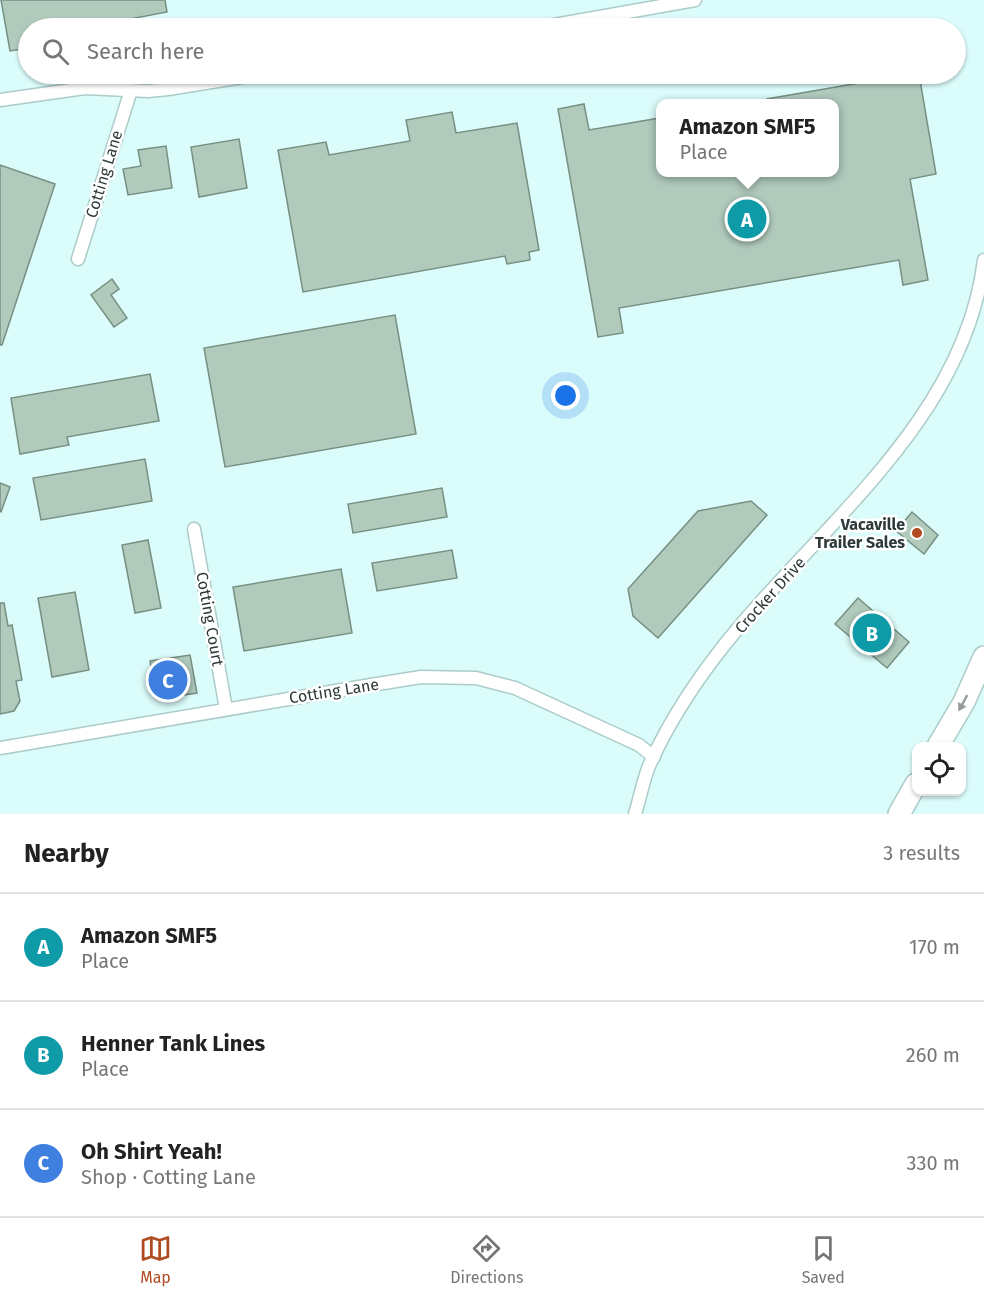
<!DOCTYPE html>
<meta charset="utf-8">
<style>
:root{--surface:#fff;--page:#f6f6f6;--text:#222;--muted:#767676;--line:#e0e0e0;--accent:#b04a21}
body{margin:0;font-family:"Fira Sans",sans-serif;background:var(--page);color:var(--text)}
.controls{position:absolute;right:18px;bottom:18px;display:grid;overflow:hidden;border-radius:12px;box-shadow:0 2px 4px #0004}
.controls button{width:54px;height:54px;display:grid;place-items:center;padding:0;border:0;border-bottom:2px solid var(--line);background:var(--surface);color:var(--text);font:30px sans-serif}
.you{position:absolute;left:566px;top:396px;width:21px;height:21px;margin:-15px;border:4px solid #fff;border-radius:50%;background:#1a73e8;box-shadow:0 0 0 9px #1a73e833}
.badge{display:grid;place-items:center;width:39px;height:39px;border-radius:50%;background:var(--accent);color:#fff;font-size:20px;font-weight:700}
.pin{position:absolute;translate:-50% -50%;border:3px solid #fff;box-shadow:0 2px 6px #0006}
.popup{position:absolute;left:656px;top:99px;width:183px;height:78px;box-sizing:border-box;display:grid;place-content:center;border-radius:12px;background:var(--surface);filter:drop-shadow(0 2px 4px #0005);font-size:20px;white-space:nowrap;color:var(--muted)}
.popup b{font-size:22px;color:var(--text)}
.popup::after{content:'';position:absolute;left:50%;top:100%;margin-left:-12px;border:12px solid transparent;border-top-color:var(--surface)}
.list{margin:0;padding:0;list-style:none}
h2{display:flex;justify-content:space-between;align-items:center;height:78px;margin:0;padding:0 24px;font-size:26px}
h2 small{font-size:20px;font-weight:400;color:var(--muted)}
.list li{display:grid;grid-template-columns:39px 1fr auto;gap:18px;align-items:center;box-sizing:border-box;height:108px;padding:0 24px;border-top:2px solid var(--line)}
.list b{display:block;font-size:22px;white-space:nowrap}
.list p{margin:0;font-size:20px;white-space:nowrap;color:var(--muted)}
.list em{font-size:20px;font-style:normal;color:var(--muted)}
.icon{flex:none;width:33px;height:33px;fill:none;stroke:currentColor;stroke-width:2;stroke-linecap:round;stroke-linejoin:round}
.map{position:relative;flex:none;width:984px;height:814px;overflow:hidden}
.search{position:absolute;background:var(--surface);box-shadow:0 2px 4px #0004;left:18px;right:18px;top:18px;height:66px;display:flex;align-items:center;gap:15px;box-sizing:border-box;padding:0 21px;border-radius:33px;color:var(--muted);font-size:22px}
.sheet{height:402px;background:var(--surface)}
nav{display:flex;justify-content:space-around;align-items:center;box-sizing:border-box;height:84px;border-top:2px solid var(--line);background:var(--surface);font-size:16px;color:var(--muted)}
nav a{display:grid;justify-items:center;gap:3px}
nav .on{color:var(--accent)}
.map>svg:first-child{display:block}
.building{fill:#b0cabc;stroke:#779083;stroke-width:1.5}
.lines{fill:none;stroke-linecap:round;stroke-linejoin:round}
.minor-casing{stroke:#abccc9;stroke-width:15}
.motorway-casing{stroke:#abccc9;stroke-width:24}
.minor{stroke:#fff;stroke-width:12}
.motorway{stroke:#fff;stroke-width:21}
.oneway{fill:#969c9c}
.poi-dot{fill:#b04a21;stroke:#fff;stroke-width:2}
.labels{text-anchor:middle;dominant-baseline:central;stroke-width:5;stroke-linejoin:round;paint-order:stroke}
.street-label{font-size:16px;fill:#2d3a39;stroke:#fff}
.poi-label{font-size:16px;font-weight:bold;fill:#2d3a39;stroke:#fff;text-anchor:end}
</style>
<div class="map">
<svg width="984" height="814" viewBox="0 0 984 814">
<rect width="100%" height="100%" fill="#dafcfa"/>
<g class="building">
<path d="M1,0H165L167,12L114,22L115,28H28V48L10,51Z"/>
<path d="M893,74H919L936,174L910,179L928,280L903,285L899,260L619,308L623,333L598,337L558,109L584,104L589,130L660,118V172H834V104H767V99L894,77Z"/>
<path d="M452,112L456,133L517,123L539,250L529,252L530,260L507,264L505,256L303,292L278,150L326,142L329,155L410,141L406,120Z"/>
<path d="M239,139L247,188L199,197L191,147Z"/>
<path d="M166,146L172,188L128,195L123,169L141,166L138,150Z"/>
<path d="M0,165L55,184L2,345H0Z"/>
<path d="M112,279L119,289L111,295L127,318L114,327L91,295Z"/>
<path d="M395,315L416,434L225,467L204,348Z"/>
<path d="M150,374L159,421L67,437L69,445L20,454L11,398Z"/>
<path d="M145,459L152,501L41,520L33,478Z"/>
<path d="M0,483L10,487L1,512L0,511Z"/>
<path d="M442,488L447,517L353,533L348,504Z"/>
<path d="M751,501L767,515L658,638L633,616L628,589L698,511Z"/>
<path d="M912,512L938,535L924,554L896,531Z"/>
<path d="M148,540L161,608L135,613L122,545Z"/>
<path d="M452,550L457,578L377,591L372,563Z"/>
<path d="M341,569L352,633L244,651L233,587Z"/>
<path d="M75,592L89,670L52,677L38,598Z"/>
<path d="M858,598L909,642L887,668L835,624Z"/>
<path d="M0,603H4L8,626L12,625L22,680L16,681L20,701L14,711L0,714Z"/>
<path d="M190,655L197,693L157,699L150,661Z"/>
</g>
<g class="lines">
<defs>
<g id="minor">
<path d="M537,28L695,0"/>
<path d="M0,100L85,88L148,91L168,89L261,74"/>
<path d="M78,259L131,90"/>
<path d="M194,529L226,709"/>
<path d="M0,748L371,685L421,677L476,678L515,688L639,745L654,757"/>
<path d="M635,814C640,798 643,781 649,766C666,728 690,690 715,657C809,533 964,426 984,260"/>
</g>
<g id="motorway">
<path d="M938,746L964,702L984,657"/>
<path d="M899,814L916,784"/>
</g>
</defs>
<use href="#minor" class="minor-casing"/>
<use href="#motorway" class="motorway-casing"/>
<use href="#minor" class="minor"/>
<use href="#motorway" class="motorway"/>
</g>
<defs><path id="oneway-solid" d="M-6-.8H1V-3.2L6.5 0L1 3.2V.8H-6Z" transform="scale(1.5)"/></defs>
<use class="oneway" href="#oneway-solid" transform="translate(963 703) rotate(118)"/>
<circle class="poi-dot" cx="917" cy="533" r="6"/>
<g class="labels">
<g class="street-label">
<text transform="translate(104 174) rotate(-73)">Cotting Lane</text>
<text transform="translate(770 595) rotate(-48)">Crocker Drive</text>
<text transform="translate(210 619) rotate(80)">Cotting Court</text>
<text transform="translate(334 691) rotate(-9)">Cotting Lane</text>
</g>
<g class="poi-label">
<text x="905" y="524">Vacaville<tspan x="905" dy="18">Trailer Sales</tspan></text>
</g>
</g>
</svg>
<div class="controls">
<button><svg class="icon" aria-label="locate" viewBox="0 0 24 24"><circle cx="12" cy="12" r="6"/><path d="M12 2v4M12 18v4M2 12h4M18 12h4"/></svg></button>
</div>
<div class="you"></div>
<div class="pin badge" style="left:747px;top:219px;background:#0f9aa8">A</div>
<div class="popup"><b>Amazon SMF5</b>Place</div>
<div class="pin badge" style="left:872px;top:633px;background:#0f9aa8">B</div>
<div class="pin badge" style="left:168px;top:680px;background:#3f7fe0">C</div>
<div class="search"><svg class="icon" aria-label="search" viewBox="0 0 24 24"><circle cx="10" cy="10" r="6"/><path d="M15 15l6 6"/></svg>Search here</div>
</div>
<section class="sheet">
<h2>Nearby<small>3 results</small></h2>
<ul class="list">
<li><span class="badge" style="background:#0f9aa8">A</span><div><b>Amazon SMF5</b><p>Place</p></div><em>170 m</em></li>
<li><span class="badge" style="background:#0f9aa8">B</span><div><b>Henner Tank Lines</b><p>Place</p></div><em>260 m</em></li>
<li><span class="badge" style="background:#3f7fe0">C</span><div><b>Oh Shirt Yeah!</b><p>Shop · Cotting Lane</p></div><em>330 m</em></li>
</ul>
</section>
<nav>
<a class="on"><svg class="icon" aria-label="map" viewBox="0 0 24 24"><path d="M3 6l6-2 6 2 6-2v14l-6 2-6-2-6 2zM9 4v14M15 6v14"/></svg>Map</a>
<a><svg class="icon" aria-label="directions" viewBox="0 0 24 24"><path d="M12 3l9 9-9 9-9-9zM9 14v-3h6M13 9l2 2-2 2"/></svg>Directions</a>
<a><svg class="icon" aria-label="saved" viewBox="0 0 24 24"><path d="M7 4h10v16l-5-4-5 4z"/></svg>Saved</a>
</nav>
